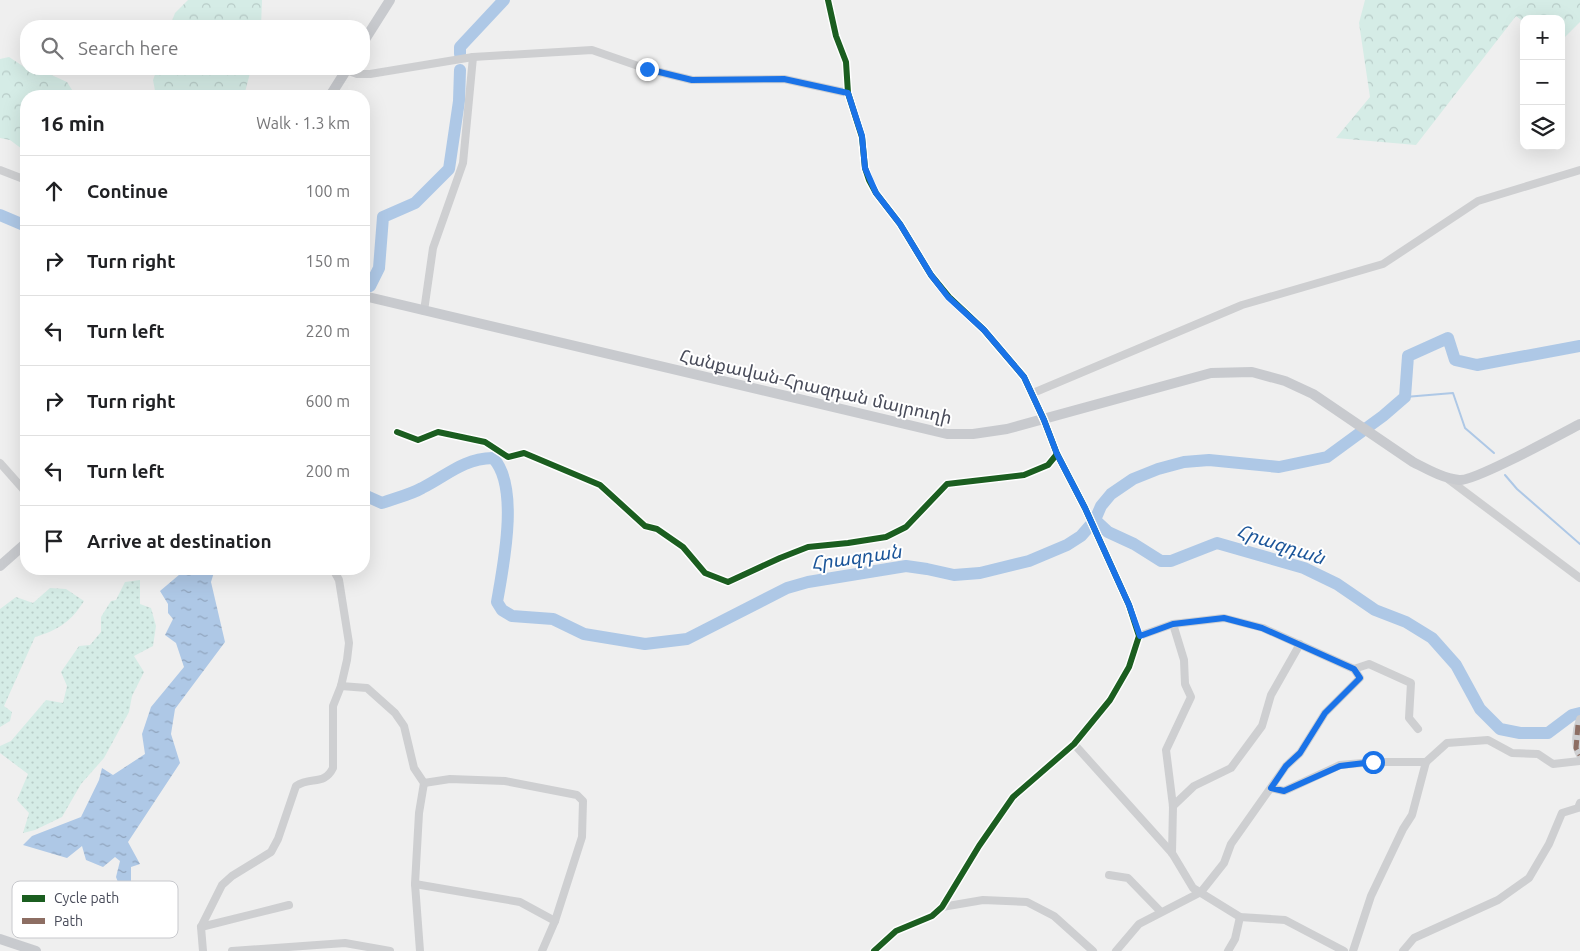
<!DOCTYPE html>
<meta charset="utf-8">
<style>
:root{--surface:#fff;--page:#f6f6f6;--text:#202124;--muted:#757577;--line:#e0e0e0}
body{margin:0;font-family:Ubuntu,"Noto Sans Armenian",sans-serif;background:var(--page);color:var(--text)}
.controls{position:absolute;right:15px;top:15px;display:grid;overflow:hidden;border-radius:10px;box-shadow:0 5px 20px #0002}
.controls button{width:45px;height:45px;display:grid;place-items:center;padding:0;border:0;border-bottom:1px solid var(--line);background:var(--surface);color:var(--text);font:25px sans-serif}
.stop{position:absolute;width:15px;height:15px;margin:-11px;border:4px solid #1a73e8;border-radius:50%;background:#fff}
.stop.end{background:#1a73e8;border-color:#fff;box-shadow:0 1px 5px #0008}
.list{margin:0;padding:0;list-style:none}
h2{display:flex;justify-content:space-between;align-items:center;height:65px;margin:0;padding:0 20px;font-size:21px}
h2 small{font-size:16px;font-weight:400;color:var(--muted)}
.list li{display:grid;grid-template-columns:32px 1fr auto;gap:15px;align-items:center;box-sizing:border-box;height:70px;padding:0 20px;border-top:1px solid var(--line)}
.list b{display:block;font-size:19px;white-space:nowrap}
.list em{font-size:16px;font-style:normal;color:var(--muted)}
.icon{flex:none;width:28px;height:28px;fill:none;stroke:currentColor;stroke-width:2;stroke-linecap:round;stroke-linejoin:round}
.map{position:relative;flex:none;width:1580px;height:951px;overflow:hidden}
.search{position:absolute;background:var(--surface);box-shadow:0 5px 20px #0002;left:20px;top:20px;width:350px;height:55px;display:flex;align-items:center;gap:12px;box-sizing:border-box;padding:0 18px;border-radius:20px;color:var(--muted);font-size:19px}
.panel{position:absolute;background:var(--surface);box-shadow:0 5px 20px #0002;left:20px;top:90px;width:350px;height:485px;border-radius:20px}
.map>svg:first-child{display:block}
.grass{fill:url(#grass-dots)}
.forest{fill:url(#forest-crowns)}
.water{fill:url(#water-ripples)}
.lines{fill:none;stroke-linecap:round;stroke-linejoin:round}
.stream{stroke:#aec8e6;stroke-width:2}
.river{stroke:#aec8e6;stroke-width:12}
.minor{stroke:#cecfd1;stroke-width:8}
.major{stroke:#c8cace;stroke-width:10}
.quiet{stroke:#8d6e63;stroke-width:5;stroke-dasharray:10 5;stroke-linecap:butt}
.cycleway-casing{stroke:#fff;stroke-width:9}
.cycleway{stroke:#1b5e20;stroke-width:6}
.route{stroke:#1a73e8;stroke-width:6}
.labels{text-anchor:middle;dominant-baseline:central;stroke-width:4;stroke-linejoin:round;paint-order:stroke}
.street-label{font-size:18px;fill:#484b59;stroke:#fff}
.water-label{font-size:19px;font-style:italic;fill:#1b5599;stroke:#fff}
.key{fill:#fff;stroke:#c8c9cd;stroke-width:1}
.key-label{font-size:14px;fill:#484b59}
</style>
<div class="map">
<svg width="1580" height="951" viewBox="0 0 1580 951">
<defs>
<pattern id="grass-dots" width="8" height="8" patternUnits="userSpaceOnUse" patternTransform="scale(1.25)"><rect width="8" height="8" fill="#d5ece6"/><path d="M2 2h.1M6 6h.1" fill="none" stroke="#b8ccc8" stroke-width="1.8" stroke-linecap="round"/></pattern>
<pattern id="forest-crowns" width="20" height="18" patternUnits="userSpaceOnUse" patternTransform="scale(1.25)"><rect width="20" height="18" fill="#d5ece6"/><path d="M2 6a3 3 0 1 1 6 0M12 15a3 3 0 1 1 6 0" fill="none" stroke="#b8ccc8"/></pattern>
<pattern id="water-ripples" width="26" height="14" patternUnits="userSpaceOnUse" patternTransform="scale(1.25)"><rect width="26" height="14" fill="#aec8e6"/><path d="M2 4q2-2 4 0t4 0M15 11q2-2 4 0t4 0" fill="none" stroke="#90a4bd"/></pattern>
</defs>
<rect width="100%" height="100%" fill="#efefef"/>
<g class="grass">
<path d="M140,580V604L151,608L156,626L153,646L134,656L144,672L132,696L129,712L104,758L81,784L62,817L35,830L23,833L29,813L17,800L28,774L0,753V746L11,741L46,700L63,703L67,686L61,672L79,646L90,645L101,632V617L111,601L116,600L125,582Z"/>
<path d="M50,588L66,589L84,601C71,622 58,630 35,637L4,706L12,712L10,721L0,727V609L16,597L33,603Z"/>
</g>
<g class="forest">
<path d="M188,0H262L261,26H170L175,13Z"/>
<path d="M1365,0H1580V22L1561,41V19H1524V22L1516,16L1416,145L1336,138L1370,97L1359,23Z"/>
<path d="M9,57L32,72L47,73L67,82L74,93V96H26V152L10,140L0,138V59Z"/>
<path d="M157,69H251L244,96H156L153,80Z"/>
</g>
<path class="water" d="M186,569H215L211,582L225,642L175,709L171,734L180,763L128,842L140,864L131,867V883L121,890L116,877L120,861L115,857L103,867L86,860L82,846L67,858L23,845L32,836L81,817L99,780L102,768L113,775L145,754L142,734L151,707L184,667L176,643L165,635L173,619L168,613V604L160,591Z"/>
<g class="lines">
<g class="stream">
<path d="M1405,397L1453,393L1465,428L1494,453"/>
<path d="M1505,475L1517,489L1580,544"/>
</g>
<g class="river">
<path d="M460,54V47L504,0"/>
<path d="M0,215L26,226"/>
<path d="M370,286L379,268L383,217L415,203L449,169L459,101L460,70"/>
<path d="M364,495L382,503C395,498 410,495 422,488C448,475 462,459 493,458C520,486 503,567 497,602L502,610L512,616L553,619L584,634L645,644L687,639L787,588L808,582L906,566L927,569L954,575L980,573L1029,561L1067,545L1081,536L1095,520L1101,506L1111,494L1133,479L1158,469L1184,462L1209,460L1279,467L1327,457L1383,416L1405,397L1408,356L1448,338L1455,360L1477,365L1580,346"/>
<path d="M1095,520L1108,532L1134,544L1161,561H1171L1217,543L1304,568L1337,584L1375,610L1406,622L1432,638L1456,665L1480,709L1500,729L1520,733H1548L1572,715L1580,713"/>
</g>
<g class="minor">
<path d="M828,0L836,36L846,62L848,93L862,137L865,168L869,180L876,193L900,224L931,275L949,297L984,330L1024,377L1044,420L1057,454L1085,508L1129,605L1139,636L1129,667L1110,700L1074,744L1013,797L979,846L942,907L932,916L896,931L874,951"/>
<path d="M346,70L357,74H370L473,57L592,50L647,69L692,80L784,79L848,93"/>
<path d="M0,170L26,180"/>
<path d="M424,311L433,248L463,163L473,57"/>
<path d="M1033,393L1242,305L1383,264L1478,201L1580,170"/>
<path d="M397,432L418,440L438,432L485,442L508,457L524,453L600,485L645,526L657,529L683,547L705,573L728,582L780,558L808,547L848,543L886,537L906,527L947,484L1024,475L1048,465L1057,454"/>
<path d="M0,463L24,490H26"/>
<path d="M1448,479L1580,578"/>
<path d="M1139,636L1173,624L1224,618L1263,628L1354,669L1369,664L1411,683L1409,718L1418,729"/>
<path d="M341,686L367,688L395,713L404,726L414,768L424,783L419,813L415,884L420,951"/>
<path d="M1580,719C1576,730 1574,745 1580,755"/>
<path d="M1074,744L1172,853L1193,888L1240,917L1285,920L1344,951"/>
<path d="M424,783L450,779L505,781L577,795L583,801L582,837L555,921L542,951"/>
<path d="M1271,788L1284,791L1340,765L1373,762H1426"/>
<path d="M1173,806L1194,786L1231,768L1262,726L1271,695L1300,644"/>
<path d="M1172,853L1173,806L1166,750L1191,697L1185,684L1184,660L1173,624"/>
<path d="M1109,875L1128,878L1161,912"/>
<path d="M415,884L520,902L555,921"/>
<path d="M942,907L983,900L1027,902L1054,916L1093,951"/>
<path d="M201,927L289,905"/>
<path d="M203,951L201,927L222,885L232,876L271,852L278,839L296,786C311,776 324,786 333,768V706L341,686L347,660L349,643L339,580L333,569"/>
<path d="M232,951L345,943L390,951"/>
<path d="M1116,951L1139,924L1201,892L1224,863L1231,844L1286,766L1300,753L1325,713L1360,678L1354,669"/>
<path d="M1228,951L1235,939L1240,917"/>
<path d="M1353,951L1371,896L1403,829L1412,815L1426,762L1447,743L1488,740L1512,753L1538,754L1553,764L1580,761"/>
<path d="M1403,951L1414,938L1498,900L1529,878L1549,844L1562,813L1578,808L1580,803"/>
</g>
<g class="major">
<path d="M364,41L390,0"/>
<path d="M330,96L347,69"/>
<path d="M364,296L947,434H973L1007,429L1211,373L1252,372L1285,381L1313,394L1413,462C1427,469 1442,478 1459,480C1473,482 1561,434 1580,424"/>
<path d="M0,566L26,543"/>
<path d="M0,939L36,951"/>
</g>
<path class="quiet" d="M1578,725L1576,748L1580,755"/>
<defs>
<g id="cycleway">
<path d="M828,0L836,36L846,62L848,93L862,137L865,168L869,180L876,193L900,224L931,275L949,297L984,330L1024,377L1044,420L1057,454L1085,508L1129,605L1139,636L1129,667L1110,700L1074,744L1013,797L979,846L942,907L932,916L896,931L874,951"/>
<path d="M397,432L418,440L438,432L485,442L508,457L524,453L600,485L645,526L657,529L683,547L705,573L728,582L780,558L808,547L848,543L886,537L906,527L947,484L1024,475L1048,465L1057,454"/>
</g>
</defs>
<use href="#cycleway" class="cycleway-casing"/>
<use href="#cycleway" class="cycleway"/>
</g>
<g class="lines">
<path class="route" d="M647,69L692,80L784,79L848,93L862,136L865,168L876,193L900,224L931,275L948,297L984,330L1024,377L1044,420L1057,454L1085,508L1129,605L1140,636L1173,624L1224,618L1262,628L1354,669L1360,678L1325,713L1300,753L1286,766L1271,788L1284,791L1340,766L1373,762"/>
</g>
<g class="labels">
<g class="street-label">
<text transform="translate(816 386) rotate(13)">Հանքավան-Հրազդան մայրուղի</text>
</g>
<g class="water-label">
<text transform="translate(1281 544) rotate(18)">Հրազդան</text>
<text transform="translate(856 557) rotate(-8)">Հրազդան</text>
</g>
</g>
<rect x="12" y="881" width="166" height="57" rx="8" class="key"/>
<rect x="22" y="895" width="23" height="7" fill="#1b5e20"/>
<rect x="22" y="918" width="23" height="6" fill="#8d6e63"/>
<g class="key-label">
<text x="54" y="903">Cycle path</text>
<text x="54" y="926">Path</text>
</g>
</svg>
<div class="controls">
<button>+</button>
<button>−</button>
<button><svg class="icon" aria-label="layers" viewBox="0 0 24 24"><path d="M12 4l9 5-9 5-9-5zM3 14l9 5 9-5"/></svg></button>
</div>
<div class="stop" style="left:1373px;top:762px"></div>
<div class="stop end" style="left:647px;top:69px"></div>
<div class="search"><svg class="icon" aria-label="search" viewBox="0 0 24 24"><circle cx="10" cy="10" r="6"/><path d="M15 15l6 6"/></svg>Search here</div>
<section class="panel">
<h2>16 min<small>Walk · 1.3 km</small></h2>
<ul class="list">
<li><svg class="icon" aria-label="ahead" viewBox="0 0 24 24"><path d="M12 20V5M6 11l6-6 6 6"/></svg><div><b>Continue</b></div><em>100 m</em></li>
<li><svg class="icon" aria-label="right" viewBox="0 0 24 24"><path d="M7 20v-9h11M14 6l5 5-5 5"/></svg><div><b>Turn right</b></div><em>150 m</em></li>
<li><svg class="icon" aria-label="left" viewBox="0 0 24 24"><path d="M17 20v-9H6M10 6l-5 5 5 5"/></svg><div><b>Turn left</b></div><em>220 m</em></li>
<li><svg class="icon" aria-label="right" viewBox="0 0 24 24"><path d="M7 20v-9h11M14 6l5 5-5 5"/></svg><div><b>Turn right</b></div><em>600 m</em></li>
<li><svg class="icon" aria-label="left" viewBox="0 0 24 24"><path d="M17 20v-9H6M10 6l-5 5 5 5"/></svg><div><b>Turn left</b></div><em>200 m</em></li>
<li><svg class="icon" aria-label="arrive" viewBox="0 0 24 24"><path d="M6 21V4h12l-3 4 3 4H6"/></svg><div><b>Arrive at destination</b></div></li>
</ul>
</section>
</div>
